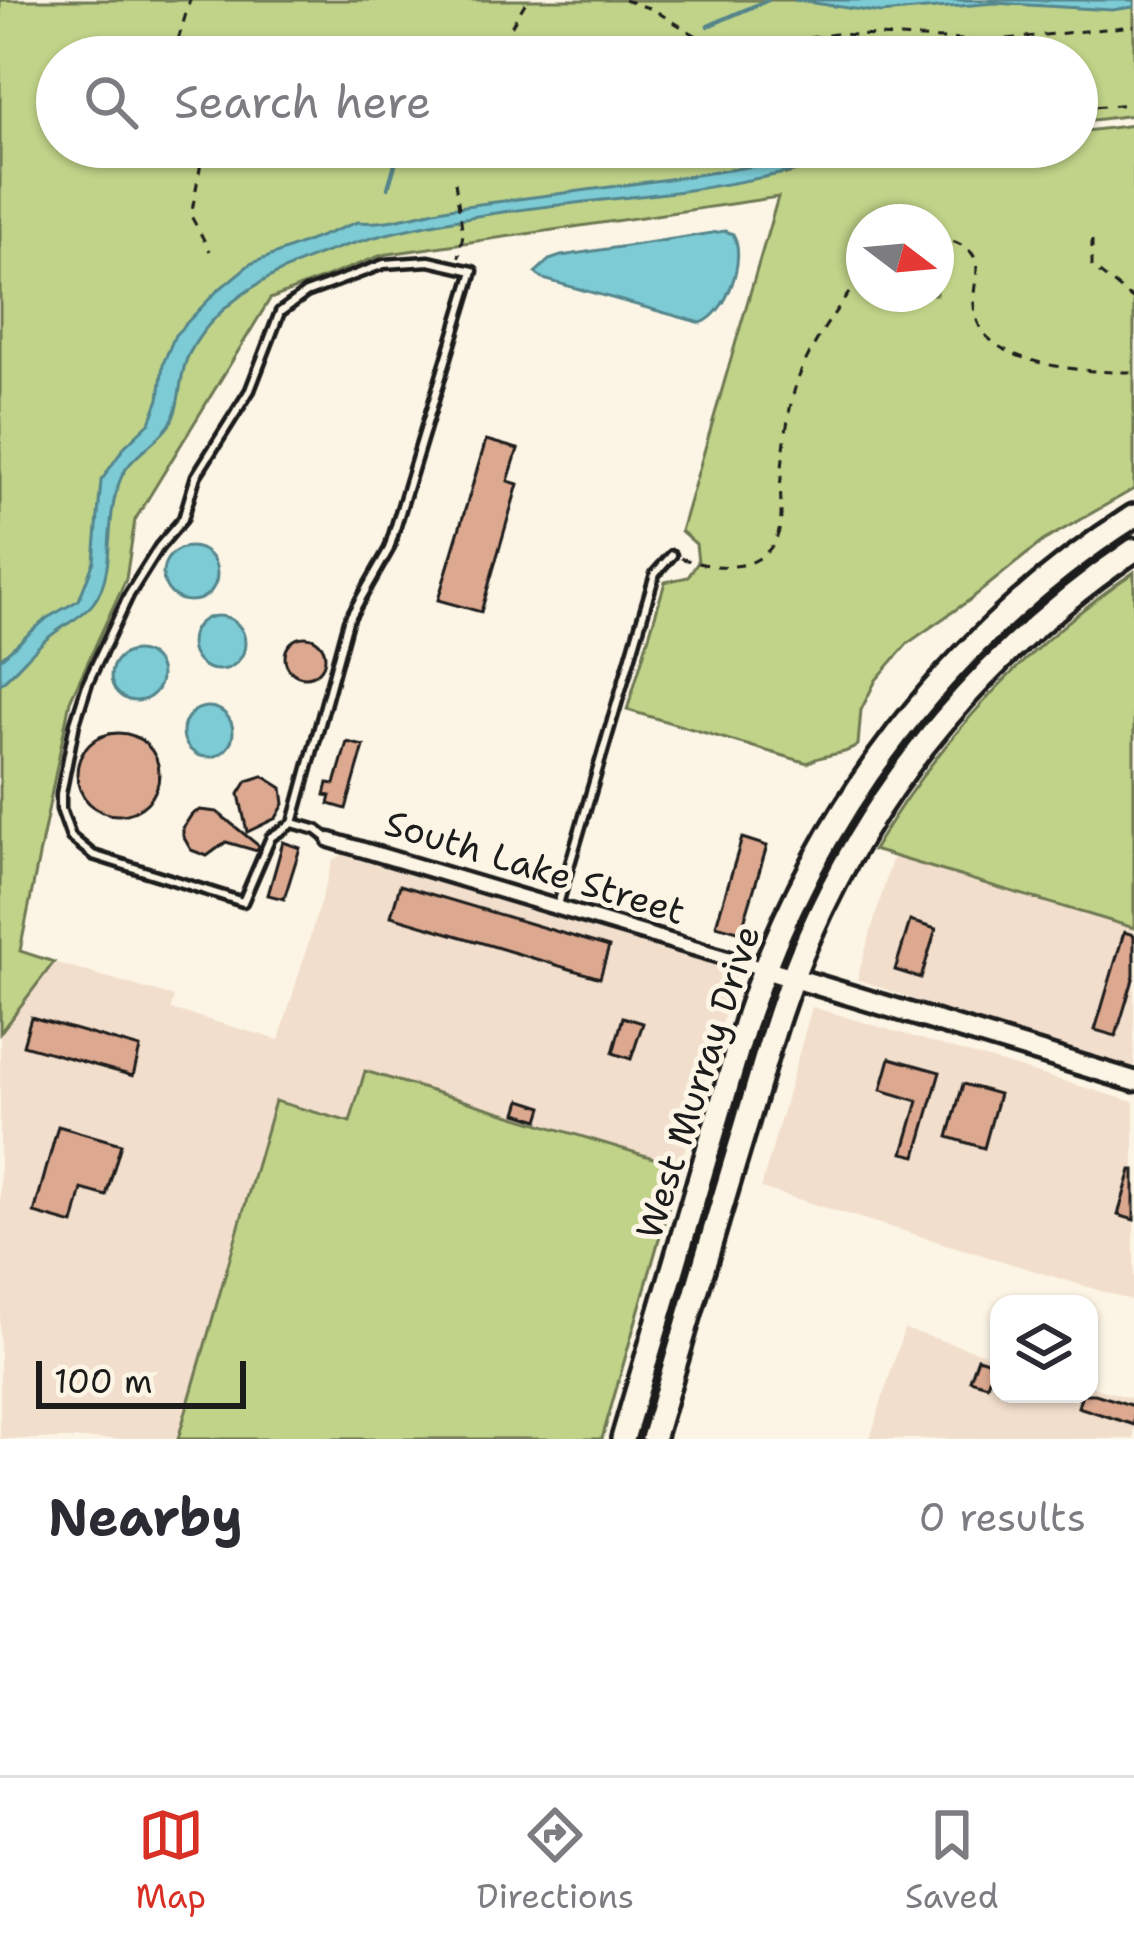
<!DOCTYPE html>
<style>
:root{--surface:#fff;--page:#f7f7f7;--text:#2b2b33;--muted:#7c7c81;--line:#e1e1e2;--accent:#d93025}
body{margin:0;font-family:"Shantell Sans",sans-serif;background:var(--page);color:var(--text)}
.controls{position:absolute;right:36px;bottom:36px;display:grid;overflow:hidden;border-radius:24px;box-shadow:0 3px 9px #0004}
.controls button{width:108px;height:108px;display:grid;place-items:center;padding:0;border:0;border-bottom:3px solid var(--line);background:var(--surface);color:var(--text);font:60px sans-serif}
.compass{position:absolute;left:846px;top:204px;width:108px;height:108px;border-radius:50%;background:var(--surface);box-shadow:0 3px 9px #0004;rotate:106deg}
.scale{position:absolute;left:36px;bottom:30px;width:210px;box-sizing:border-box;padding-left:12px;border:6px solid #1c1c1c;border-top:0;font-size:33px;line-height:42px;white-space:nowrap;color:#1c1c1c;-webkit-text-stroke:9px #fcf5e5;paint-order:stroke}
.list{margin:0;padding:0;list-style:none}
h2{display:flex;justify-content:space-between;align-items:center;height:156px;margin:0;padding:0 48px;font-size:51px}
h2 small{font-size:39px;font-weight:400;color:var(--muted)}
.icon{flex:none;width:66px;height:66px;fill:none;stroke:currentColor;stroke-width:2;stroke-linecap:round;stroke-linejoin:round}
.map{position:relative;flex:none;width:1134px;height:1439px;overflow:hidden}
.search{position:absolute;background:var(--surface);box-shadow:0 3px 9px #0004;left:36px;right:36px;top:36px;height:132px;display:flex;align-items:center;gap:30px;box-sizing:border-box;padding:0 42px;border-radius:66px;color:var(--muted);font-size:45px}
.sheet{height:336px;background:var(--surface)}
nav{display:flex;justify-content:space-around;align-items:center;box-sizing:border-box;height:168px;border-top:3px solid var(--line);background:var(--surface);font-size:33px;color:var(--muted)}
nav a{display:grid;justify-items:center;gap:6px}
nav .on{color:var(--accent)}
.map>svg:first-child{display:block}
.built{fill:#f2decc}
.green{fill:#c0d388;stroke:#6e7852;stroke-width:3;fill-rule:evenodd}
.water{fill:#7bcbd5;stroke:#55858b;stroke-width:3}
.lines{fill:none;stroke-linecap:round;stroke-linejoin:round}
.stream{stroke:#55858b;stroke-width:4.5}
.building{fill:#dca990;stroke:#1c1c1c;stroke-width:3}
.lane-casing{stroke:#1c1c1c;stroke-width:15}
.street-casing{stroke:#1c1c1c;stroke-width:21}
.secondary-casing{stroke:#1c1c1c;stroke-width:27}
.highway-casing{stroke:#1c1c1c;stroke-width:30}
.path{stroke:#1c1c1c;stroke-width:3;stroke-dasharray:9 9;stroke-linecap:butt}
.lane{stroke:#fcf5e5;stroke-width:6}
.street{stroke:#fcf5e5;stroke-width:12}
.secondary{stroke:#fcf5e5;stroke-width:18}
.highway{stroke:#fcf5e5;stroke-width:21}
.labels{text-anchor:middle;dominant-baseline:central;stroke-width:10;stroke-linejoin:round;paint-order:stroke}
.street-label{font-size:36px;fill:#1c1c1c;stroke:#fcf5e5}
</style>
<div class="map">
<svg width="1134" height="1439" viewBox="0 0 1134 1439">
<rect width="100%" height="100%" fill="#fcf5e5"/>
<filter id="ink" filterUnits="userSpaceOnUse"><feTurbulence type="fractalNoise" baseFrequency=".00833" numOctaves="2"/><feDisplacementMap in="SourceGraphic" scale="24" xChannelSelector="R" yChannelSelector="G"/><feConvolveMatrix kernelMatrix="1 2 1 2 8 2 1 2 1" color-interpolation-filters="sRGB"/></filter>
<g filter="url(#ink)">
<g class="built">
<path d="M342,855L737,972L680,1166L366,1071L350,1123L275,1102L178,1439H0V1033L54,962L174,997L171,1009L279,1040L333,860Z"/>
<path d="M893,856L1134,928V1067L966,1018L857,979Z"/>
<path d="M812,1007L1134,1102V1301L761,1188Z"/>
<path d="M904,1329L999,1358V1394H1089V1386L1134,1399V1439H870Z"/>
</g>
<g class="green">
<path d="M0,0H1134V115L1077,122V57H57V147H866L789,160L786,174L827,162L915,147H1077V132L1134,125V489L1043,541L971,599L908,643L876,680L861,710L858,745C843,757 825,752 808,763L627,710L665,582L688,577L698,562L696,544L681,531L778,197L382,255L270,299L135,520L126,579L70,701L20,951L54,962L0,1033ZM864,222H936V294H864Z"/>
<path d="M1134,572V928L873,850C940,739 1027,645 1134,572Z"/>
<path d="M365,1071L680,1166L602,1439H178L275,1101L350,1122Z"/>
</g>
<g class="water">
<path d="M794,0H1134V7L1112,10L994,3L881,13Z"/>
<path d="M857,147H915C837,160 761,181 682,191C549,209 258,218 189,354C178,375 182,404 170,424C157,444 131,455 121,478C109,506 111,538 107,567C99,620 69,615 39,646C25,659 15,672 0,684V659L47,618L79,600L94,561L101,481L125,446L150,422L159,399L163,364L175,335L217,291L250,264L357,222C391,225 421,212 456,207C589,190 724,174 857,147Z"/>
<path d="M725,231L733,234C747,258 727,314 701,323L543,279L535,273L549,260L561,256Z"/>
<circle cx="190" cy="574" r="27"/>
<circle cx="218" cy="643" r="27"/>
<circle cx="136" cy="676" r="25"/>
<circle cx="208" cy="732" r="25"/>
</g>
<g class="lines">
<g class="stream">
<path d="M708,26L768,0"/>
<path d="M654,57L673,47"/>
<path d="M388,188L400,147"/>
</g>
</g>
<g class="building">
<path d="M486,440L518,449L508,481L518,484L481,612L438,600Z"/>
<circle cx="305" cy="657" r="20"/>
<circle cx="118" cy="774" r="41"/>
<path d="M347,742L364,746L346,809L329,804L331,796L325,795L328,783L335,784Z"/>
<path d="M263,776L282,788L284,804L276,818L247,832L239,794L247,781Z"/>
<path d="M200,810L217,812L259,846L257,851L226,842L207,856L191,850L183,836V828L192,814Z"/>
<path d="M742,838L767,846L741,932L716,925Z"/>
<path d="M283,842L300,848L284,899L268,895Z"/>
<path d="M400,885L609,947L600,978L391,916Z"/>
<path d="M910,921L936,929L921,978L895,970Z"/>
<path d="M1124,932L1134,935V976L1116,1036L1095,1030Z"/>
<path d="M31,1017L140,1048L133,1076L23,1045Z"/>
<path d="M623,1017L643,1023L631,1059L613,1053Z"/>
<path d="M890,1058L940,1072L916,1156L903,1153L918,1101L881,1090Z"/>
<path d="M963,1084L999,1094L984,1148L948,1137Z"/>
<path d="M521,1100L543,1107L539,1120L517,1113Z"/>
<path d="M58,1126L121,1144L106,1196L82,1189L73,1224L34,1213Z"/>
<path d="M1131,1170H1134V1220L1118,1215Z"/>
<path d="M978,1358L999,1365V1382L989,1379L987,1385L970,1380Z"/>
<path d="M1082,1394H1095L1134,1406V1425L1078,1407Z"/>
</g>
<g class="lines">
<defs>
<g id="lane">
<path d="M293,823L271,837L243,902L93,855L71,837L61,809V794L75,723L88,682L129,595L159,547L183,519L196,476L250,390L280,312L306,293L384,264L429,261L473,271L389,549L348,621L293,823L317,830L330,840"/>
<path d="M557,908L655,574L672,555"/>
</g>
<path id="street" d="M330,840L764,969"/>
<path id="secondary" d="M764,969L1134,1081"/>
<g id="highway">
<path d="M623,1439L748,1014C817,809 951,633 1134,516"/>
<path d="M653,1439C684,1334 714,1229 746,1125C765,1061 782,996 810,935C879,778 992,646 1134,550"/>
</g>
</defs>
<use href="#lane" class="lane-casing"/>
<use href="#street" class="street-casing"/>
<use href="#secondary" class="secondary-casing"/>
<use href="#highway" class="highway-casing"/>
<g class="path">
<path d="M624,0L652,9L710,44L738,49L835,34L986,41L1134,26"/>
<path d="M173,57L190,0"/>
<path d="M493,57L527,0"/>
<path d="M774,57L792,44"/>
<path d="M1077,108L1134,104"/>
<path d="M197,147L201,163L191,216L210,251"/>
<path d="M661,158L672,147"/>
<path d="M455,182L463,234L459,257"/>
<path d="M936,236C1006,254 961,279 978,323C996,367 1093,373 1134,372"/>
<path d="M1092,240V267L1134,300"/>
<path d="M681,558C713,569 763,576 778,534C784,517 779,496 781,478C784,448 787,413 796,385C809,345 839,306 864,273"/>
</g>
<use href="#lane" class="lane"/>
<use href="#street" class="street"/>
<use href="#secondary" class="secondary"/>
<use href="#highway" class="highway"/>
</g>
</g>
<g class="labels">
<g class="street-label">
<text transform="translate(535 867) rotate(17)">South Lake Street</text>
<text transform="translate(698 1082) rotate(-72)">West Murray Drive</text>
</g>
</g>
</svg>
<div class="controls">
<button><svg class="icon" aria-label="layers" viewBox="0 0 24 24"><path d="M12 4l9 5-9 5-9-5zM3 14l9 5 9-5"/></svg></button>
</div>
<svg class="compass" viewBox="-18 -18 36 36"><path d="M0-13l5 13h-10z" fill="#e53935"/><path d="M0 13l5-13h-10z" fill="#7c7c81"/></svg>
<div class="scale">100 m</div>
<div class="search"><svg class="icon" aria-label="search" viewBox="0 0 24 24"><circle cx="10" cy="10" r="6"/><path d="M15 15l6 6"/></svg>Search here</div>
</div>
<section class="sheet">
<h2>Nearby<small>0 results</small></h2>
<ul class="list">
</ul>
</section>
<nav>
<a class="on"><svg class="icon" aria-label="map" viewBox="0 0 24 24"><path d="M3 6l6-2 6 2 6-2v14l-6 2-6-2-6 2zM9 4v14M15 6v14"/></svg>Map</a>
<a><svg class="icon" aria-label="directions" viewBox="0 0 24 24"><path d="M12 3l9 9-9 9-9-9zM9 14v-3h6M13 9l2 2-2 2"/></svg>Directions</a>
<a><svg class="icon" aria-label="saved" viewBox="0 0 24 24"><path d="M7 4h10v16l-5-4-5 4z"/></svg>Saved</a>
</nav>
